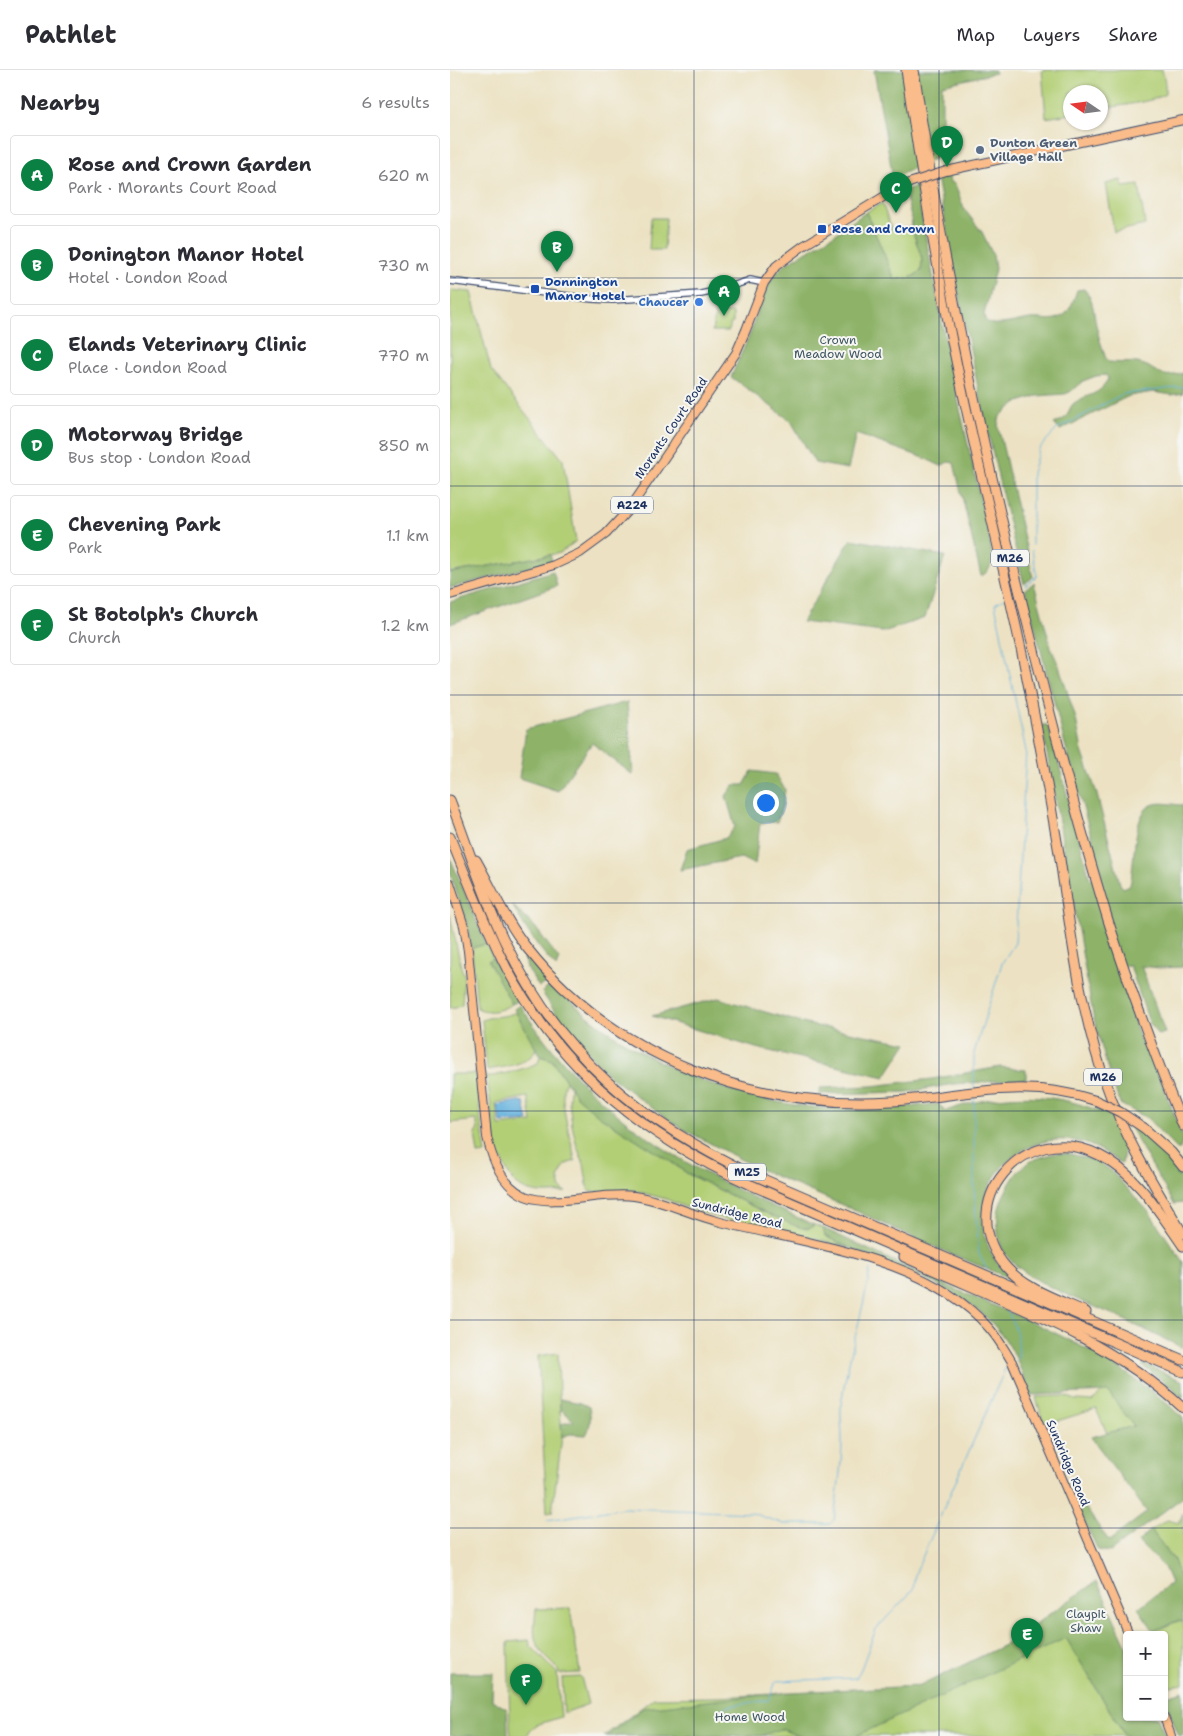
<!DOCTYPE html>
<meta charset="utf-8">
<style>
:root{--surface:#fff;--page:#f7f7f7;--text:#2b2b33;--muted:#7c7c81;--line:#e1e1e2;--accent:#0b8043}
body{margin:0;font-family:"Shantell Sans",sans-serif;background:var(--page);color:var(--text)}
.controls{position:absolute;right:15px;bottom:15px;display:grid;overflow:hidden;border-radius:5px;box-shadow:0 1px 4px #0004}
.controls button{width:45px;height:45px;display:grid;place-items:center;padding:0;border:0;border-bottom:1px solid var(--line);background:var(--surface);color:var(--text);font:25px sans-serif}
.compass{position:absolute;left:613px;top:15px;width:45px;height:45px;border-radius:50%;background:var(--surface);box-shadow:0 1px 4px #0004;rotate:283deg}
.you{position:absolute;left:315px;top:732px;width:18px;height:18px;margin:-12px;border:4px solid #fff;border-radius:50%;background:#1a73e8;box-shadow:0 0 0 8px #1a73e833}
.badge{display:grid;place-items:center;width:32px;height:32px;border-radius:50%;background:var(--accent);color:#fff;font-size:16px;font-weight:700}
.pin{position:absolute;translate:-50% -41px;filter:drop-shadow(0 1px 2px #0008)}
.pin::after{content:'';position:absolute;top:26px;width:18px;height:15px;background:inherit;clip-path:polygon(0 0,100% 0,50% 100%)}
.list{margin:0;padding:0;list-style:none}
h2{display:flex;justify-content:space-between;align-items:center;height:65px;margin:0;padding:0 20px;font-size:21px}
h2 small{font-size:16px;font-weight:400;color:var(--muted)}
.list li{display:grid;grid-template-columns:32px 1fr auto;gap:15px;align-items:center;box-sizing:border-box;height:80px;margin:0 10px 10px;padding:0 10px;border:1px solid var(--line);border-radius:5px}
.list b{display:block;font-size:19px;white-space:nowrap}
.list p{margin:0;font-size:16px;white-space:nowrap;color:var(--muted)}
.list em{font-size:16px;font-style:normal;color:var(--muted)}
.map{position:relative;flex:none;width:733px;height:1666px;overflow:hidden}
header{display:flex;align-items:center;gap:30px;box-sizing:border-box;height:70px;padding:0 25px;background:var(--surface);border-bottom:1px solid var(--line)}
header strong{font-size:24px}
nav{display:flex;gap:28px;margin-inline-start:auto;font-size:18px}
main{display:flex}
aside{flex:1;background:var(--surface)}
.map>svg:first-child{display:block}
.green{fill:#b2cf76;stroke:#667f6a;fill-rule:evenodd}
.forest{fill:#8db267;stroke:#547062}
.water{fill:#63b1dd;stroke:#3f709e}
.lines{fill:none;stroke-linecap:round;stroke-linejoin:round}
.stream{stroke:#63b1dd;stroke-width:1}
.minor-casing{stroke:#3a4a6d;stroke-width:8}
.major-casing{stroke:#3a4a6d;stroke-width:10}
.highway-casing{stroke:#3a4a6d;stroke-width:11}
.minor{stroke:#fff;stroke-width:5.5}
.major{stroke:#f9bc8a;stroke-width:8}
.highway{stroke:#f9bc8a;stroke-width:9}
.major-bridge-casing{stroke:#3a4a6d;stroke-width:10;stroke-linecap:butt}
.highway-bridge-casing{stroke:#3a4a6d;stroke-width:11;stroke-linecap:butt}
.major-bridge{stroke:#f9bc8a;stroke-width:8}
.highway-bridge{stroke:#f9bc8a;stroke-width:9}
.grid{fill:none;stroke:#1b2f5e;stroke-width:1;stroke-opacity:0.55}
.service-dot{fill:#5c6f8a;stroke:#f6f6f2;stroke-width:2}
.transit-dot{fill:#1a4fb4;stroke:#f6f6f2;stroke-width:2}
.shop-dot{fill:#3f7fe0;stroke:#f6f6f2;stroke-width:2}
.labels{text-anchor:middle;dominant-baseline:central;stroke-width:4;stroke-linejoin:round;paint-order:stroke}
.shield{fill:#f6f6f2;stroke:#5d6b8a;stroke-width:1}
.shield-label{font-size:11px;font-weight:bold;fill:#1b2f5e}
.service-label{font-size:12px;font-weight:bold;fill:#4e5e75;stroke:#f6f6f2;text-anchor:start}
.transit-label{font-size:12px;font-weight:bold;fill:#164399;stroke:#f6f6f2;text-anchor:start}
.shop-label{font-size:12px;font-weight:bold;fill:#366cbe;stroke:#f6f6f2;text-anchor:end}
.park-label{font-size:12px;fill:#415764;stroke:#f6f6f2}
.street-label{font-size:12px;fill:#1b2f5e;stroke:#f6f6f2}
</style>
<header>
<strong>Pathlet</strong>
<nav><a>Map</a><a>Layers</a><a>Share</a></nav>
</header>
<main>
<aside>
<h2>Nearby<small>6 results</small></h2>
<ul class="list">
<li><span class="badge">A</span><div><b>Rose and Crown Garden</b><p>Park · Morants Court Road</p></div><em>620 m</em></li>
<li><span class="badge">B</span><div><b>Donington Manor Hotel</b><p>Hotel · London Road</p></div><em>730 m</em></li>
<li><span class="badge">C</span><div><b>Elands Veterinary Clinic</b><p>Place · London Road</p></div><em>770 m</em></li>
<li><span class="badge">D</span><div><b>Motorway Bridge</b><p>Bus stop · London Road</p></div><em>850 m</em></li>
<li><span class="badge">E</span><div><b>Chevening Park</b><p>Park</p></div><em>1.1 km</em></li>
<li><span class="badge">F</span><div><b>St Botolph's Church</b><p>Church</p></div><em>1.2 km</em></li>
</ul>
</aside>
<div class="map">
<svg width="733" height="1666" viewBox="0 0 733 1666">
<rect width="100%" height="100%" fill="#f6f6f2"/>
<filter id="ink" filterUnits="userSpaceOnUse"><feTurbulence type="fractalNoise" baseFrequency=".02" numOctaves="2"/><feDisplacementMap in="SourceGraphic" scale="10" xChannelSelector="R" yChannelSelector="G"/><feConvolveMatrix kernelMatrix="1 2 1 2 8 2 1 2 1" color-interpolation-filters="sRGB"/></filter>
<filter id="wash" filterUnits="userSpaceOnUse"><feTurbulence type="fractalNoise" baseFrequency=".0096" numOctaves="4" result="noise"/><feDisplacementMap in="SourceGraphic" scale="20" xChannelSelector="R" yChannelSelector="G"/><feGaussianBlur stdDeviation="1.12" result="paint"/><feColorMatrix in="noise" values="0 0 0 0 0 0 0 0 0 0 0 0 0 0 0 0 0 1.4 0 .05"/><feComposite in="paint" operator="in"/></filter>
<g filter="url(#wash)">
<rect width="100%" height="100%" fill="#ece2c3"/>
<g class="green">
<path d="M592,0H712L715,12V24C705,32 665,36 651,39L650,22H620V44L596,48Z"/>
<path d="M671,110L673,117L689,115L695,155L664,162L656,114Z"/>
<path d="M432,133L442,160L461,156L472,189L471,201L462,207L445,210L416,142Z"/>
<path d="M201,148H216L214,180H199Z"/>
<path d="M0,220L21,222L41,300L113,390L126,471L110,483L0,503Z"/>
<path d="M275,231L276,243H283V253H281L279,261H262L265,247L263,234Z"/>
<path d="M0,845L11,897L14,905L12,934L6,937L0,938Z"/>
<path d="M36,874L43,888L39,891L62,934C50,941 40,944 27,938L22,878Z"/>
<path d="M66,942L86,977C83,995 52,997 37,1000L32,950C44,945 54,948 66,942Z"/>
<path d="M90,986L102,990L116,1011C106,1027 123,1072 125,1091L116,1094L108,1108L111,1119L116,1122C90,1124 68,1126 56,1099C53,1093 52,1087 47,1083L37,1007C55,1004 71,1000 88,993ZM78,1027L82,1052L49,1056L46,1033Z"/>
<path d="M26,1002L31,1052L36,1083L28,1084L25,1064L28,1059L26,1050L0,1053V1004H21Z"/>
<path d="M120,1016L127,1027L238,1104L322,1146C332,1148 346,1155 356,1159L364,1156L362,1154L373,1158L375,1166L398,1178L352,1165L274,1149L233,1136L216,1129L182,1120L140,1122L138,1120L134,1094L127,1077L122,1055L119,1032Z"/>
<path d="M108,1283L109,1324L112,1367L102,1442L97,1443L88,1286Z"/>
<path d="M658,1321L685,1356L657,1363L646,1339L594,1355L586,1327L615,1326L626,1330L643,1331L652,1322Z"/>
<path d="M733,1443V1518L724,1490L701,1460L717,1450L729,1453Z"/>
<path d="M120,1538L130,1603L109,1604C108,1597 102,1593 97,1588C81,1572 84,1561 86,1539Z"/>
<path d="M601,1543L675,1666H154L204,1628L267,1627L470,1616L557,1574Z"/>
<path d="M728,1551L733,1552V1614L714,1618V1565H698V1563Z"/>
<path d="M79,1570L80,1575L107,1603L111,1647L86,1655L76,1666H61L60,1657L58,1572Z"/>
<path d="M131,1607L138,1634L114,1643L112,1608Z"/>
</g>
<g class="forest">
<path d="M424,0H545V3L492,15V85L443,108Z"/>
<path d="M498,103L500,112L505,114L514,139L532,162L543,185L545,199L534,245C535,248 535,250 537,252C546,258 570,250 580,249C591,248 601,252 611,247C620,243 624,229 627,220L634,219C645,231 643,244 647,259C649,269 653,279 656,289L659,292C668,293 678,292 687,293C709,297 705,311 733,303V323L722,325L703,322L679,326L610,360L604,354C608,352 612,350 615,348C619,344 619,338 623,334C635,324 652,326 658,308L656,305L646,306L633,311L620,322L615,324L587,326L566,333L550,346L548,356L583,507L574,514C540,379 511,244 487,107Z"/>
<path d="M466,116L500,295L539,467C541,482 547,498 531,506L504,393L498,392L491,396L474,388L406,364L398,399L365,393L341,351L281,307L301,262L308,238L321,210L334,195L387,163L416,142L445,210L462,207L471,201L472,189L461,156L462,150L454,121Z"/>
<path d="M401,469L495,486L475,548L433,562L352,552Z"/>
<path d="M100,485L102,491L0,518V503Z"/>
<path d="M103,501L107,516L0,554V532Z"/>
<path d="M584,513L601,578L609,596L626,649L632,681L646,721L670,814L673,818L680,815C685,796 682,742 702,735C710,731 724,735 733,735V897L709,898L691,896L715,963L708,965L699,952L680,896L667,897L668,905L675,918L690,970L703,991L733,1067L732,1074L730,1079H727L697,1048L670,1034L656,993L643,945L592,655H597L600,662L640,809L652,804L615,674L575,519Z"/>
<path d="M177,632L183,705L142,673L108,721L69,708L76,659Z"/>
<path d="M302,701L326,704L335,720L333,734L327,752L310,753L305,795L291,788L230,800L237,779L276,768L285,757L276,726L284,715H294Z"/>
<path d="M0,787L36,874L22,878L20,877L18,858L0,802Z"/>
<path d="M63,836L85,857L109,889L106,897C88,878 75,858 63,836Z"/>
<path d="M74,885L100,910L89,917L77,898Z"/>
<path d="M43,888L68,931L62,934L38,891Z"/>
<path d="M103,914C115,925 127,937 139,947C209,1002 301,1036 389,1039C422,1040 455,1037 488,1034L496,1041C544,1023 600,1020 648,1041L653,1040L662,1045L675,1075L672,1094C656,1082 638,1071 617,1070C569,1066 526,1110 533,1158C535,1170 540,1183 547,1193C551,1199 557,1202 559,1208L492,1180L406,1141L309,1099L233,1059L210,1044L156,1003L108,947L92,922Z"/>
<path d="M268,928L356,954L457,973L435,1007L306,978L202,946Z"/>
<path d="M70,935C120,1012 184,1066 265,1108C296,1125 329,1139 362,1154L364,1156L363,1157C349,1162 335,1149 322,1146L238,1104L223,1093L149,1046L127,1027L102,990L90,986L64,939Z"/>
<path d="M550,997L576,1000V1009L504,1014L458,1022L369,1024L370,1018L421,1016L482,1009Z"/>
<path d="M678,1054C692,1062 729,1090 733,1105C733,1114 733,1125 733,1133L724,1134Z"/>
<path d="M608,1083L621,1084L647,1091L660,1100L699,1142L733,1192V1278C710,1267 687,1256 664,1245C635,1232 572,1210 555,1183C545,1167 545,1142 554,1125C568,1096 577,1089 608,1083Z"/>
<path d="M373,1158C422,1181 471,1205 521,1226C598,1258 672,1290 733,1348V1427L660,1482L648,1480L629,1440L635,1437L659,1471L697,1442L641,1367L684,1356L658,1322L580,1325C575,1311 570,1295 563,1282C524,1211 440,1201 375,1166Z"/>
<path d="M694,1294L733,1311V1327L726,1323L723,1317C714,1314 710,1308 703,1303C699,1300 695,1299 692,1296Z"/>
<path d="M110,1329L131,1333L139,1337C141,1346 141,1357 136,1365L120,1364L112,1367L111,1354L124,1351L112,1340L110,1342Z"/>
<path d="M701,1460L724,1490L733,1518V1552L727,1551L704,1561L688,1538L721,1513L714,1497L688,1472Z"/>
<path d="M647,1511L677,1577V1647H707L715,1666H675L616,1568L406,1666H349L331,1659L310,1666H157L193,1638L340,1622L470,1616L557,1574Z"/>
<path d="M0,1603H43L42,1630L57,1639L58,1666H0Z"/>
<path d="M733,1621V1666H729L714,1627Z"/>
</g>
<path class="water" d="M69,1031L74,1032L78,1051L51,1053L47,1035Z"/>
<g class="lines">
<g class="stream">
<path d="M582,475V403L589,379L595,372L607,359L673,324L733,317"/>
<path d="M575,516L587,506L582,480"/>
<path d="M524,1017V983L552,893L565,873L576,681L545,534L555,528"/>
<path d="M524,1029V1118L529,1184L537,1200"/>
<path d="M556,1238C565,1256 570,1268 568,1289L565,1291"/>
<path d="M97,1450L175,1438L302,1443L334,1454H380L384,1450C387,1424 392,1396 392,1369C392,1358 390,1347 391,1335C397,1289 413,1245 420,1199"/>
<path d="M268,1647L271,1639C286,1633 303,1633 319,1630L326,1611L406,1608L411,1599L426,1559L463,1520L465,1504L556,1297L560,1294"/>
</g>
</g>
</g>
<g filter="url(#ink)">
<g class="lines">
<defs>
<path id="minor" d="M0,211L142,229L163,230L251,224L270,220L300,210L314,213"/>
<g id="major">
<path d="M496,101L733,50"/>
<path d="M0,525L104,495L130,483L156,464L180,438L286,283L296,260L314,213L326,196L353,176L443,121L462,112"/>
<path d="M0,813L14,856L18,881L37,1067C42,1089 52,1116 75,1126C104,1138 152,1121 184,1126C213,1130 239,1144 267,1151C354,1174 477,1186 539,1258C548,1268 555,1280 562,1292L679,1565"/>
<path d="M714,1647L721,1666"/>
</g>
<g id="highway">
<path d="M456,0C471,104 488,207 510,310C530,404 554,498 574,593C587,658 599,723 610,789C621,864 630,941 656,1014C674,1067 704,1115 733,1164"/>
<path d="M464,0C491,185 530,367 576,548C601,649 627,750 658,850C680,919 706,988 733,1056"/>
<path d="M0,730C18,776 32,823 53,868C109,986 190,1052 306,1106L733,1290"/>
<path d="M0,767C18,811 35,856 57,899C114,1004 195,1066 301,1115L733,1302"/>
<path d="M26,790C43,820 56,852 77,878C164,988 305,1040 442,1031C516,1026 573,1006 647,1031"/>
<path d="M694,1058L721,1082L733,1097"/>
<path d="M454,1187C550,1231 655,1265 733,1338"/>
<path d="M636,1242C610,1230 577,1220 557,1198C500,1135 574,1047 649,1085C686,1103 710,1143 733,1176"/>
</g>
</defs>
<use href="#minor" class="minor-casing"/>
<use href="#major" class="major-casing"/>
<use href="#highway" class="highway-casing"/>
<use href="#minor" class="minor"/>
<use href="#major" class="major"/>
<use href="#highway" class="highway"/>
<defs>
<path id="major-bridge" d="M462,112L496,101"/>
<path id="highway-bridge" d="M647,1031L670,1042L694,1058"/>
</defs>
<use href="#major-bridge" class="major-bridge-casing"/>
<use href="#highway-bridge" class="highway-bridge-casing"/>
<use href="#major-bridge" class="major-bridge"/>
<use href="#highway-bridge" class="highway-bridge"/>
</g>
</g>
<path class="grid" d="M244,0V1666M489,0V1666M0,208H733M0,416H733M0,625H733M0,833H733M0,1041H733M0,1250H733M0,1458H733"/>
<circle class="service-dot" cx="530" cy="80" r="5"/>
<g class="transit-dot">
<rect x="367" y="154" width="10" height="10" rx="2.5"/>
<rect x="80" y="214" width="10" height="10" rx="2.5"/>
</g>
<circle class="shop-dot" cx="249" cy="232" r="5"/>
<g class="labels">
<g class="shield">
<rect x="161" y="426.5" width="42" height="17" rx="4"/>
<rect x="541" y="479.5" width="38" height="17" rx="4"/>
<rect x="634" y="998.5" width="38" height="17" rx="4"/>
<rect x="278" y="1093.5" width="38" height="17" rx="4"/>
</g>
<g class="shield-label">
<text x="182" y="435">A224</text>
<text x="560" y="488">M26</text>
<text x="653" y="1007">M26</text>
<text x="297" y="1102">M25</text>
</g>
<g class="service-label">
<text x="540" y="73">Dunton Green<tspan x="540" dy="14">Village Hall</tspan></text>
</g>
<g class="transit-label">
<text x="382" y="159">Rose and Crown</text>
<text x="95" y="212">Donnington<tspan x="95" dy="14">Manor Hotel</tspan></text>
</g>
<g class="shop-label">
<text x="239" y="232">Chaucer</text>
</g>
<g class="park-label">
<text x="388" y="270">Crown<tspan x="388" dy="14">Meadow Wood</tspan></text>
<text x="636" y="1544">Claypit<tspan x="636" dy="14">Shaw</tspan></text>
<text x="300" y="1647">Home Wood</text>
</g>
<g class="street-label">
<text transform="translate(221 358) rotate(-56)">Morants Court Road</text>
<text transform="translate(287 1143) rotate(14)">Sundridge Road</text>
<text transform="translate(618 1393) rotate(67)">Sundridge Road</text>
</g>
</g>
</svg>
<div class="controls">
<button>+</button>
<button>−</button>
</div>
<svg class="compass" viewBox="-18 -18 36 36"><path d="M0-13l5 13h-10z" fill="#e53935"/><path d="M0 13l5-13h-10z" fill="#7c7c81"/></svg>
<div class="you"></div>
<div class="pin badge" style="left:274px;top:246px">A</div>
<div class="pin badge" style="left:107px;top:202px">B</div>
<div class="pin badge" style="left:446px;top:143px">C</div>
<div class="pin badge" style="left:497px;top:97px">D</div>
<div class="pin badge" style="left:577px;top:1589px">E</div>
<div class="pin badge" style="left:76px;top:1635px">F</div>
</div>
</main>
